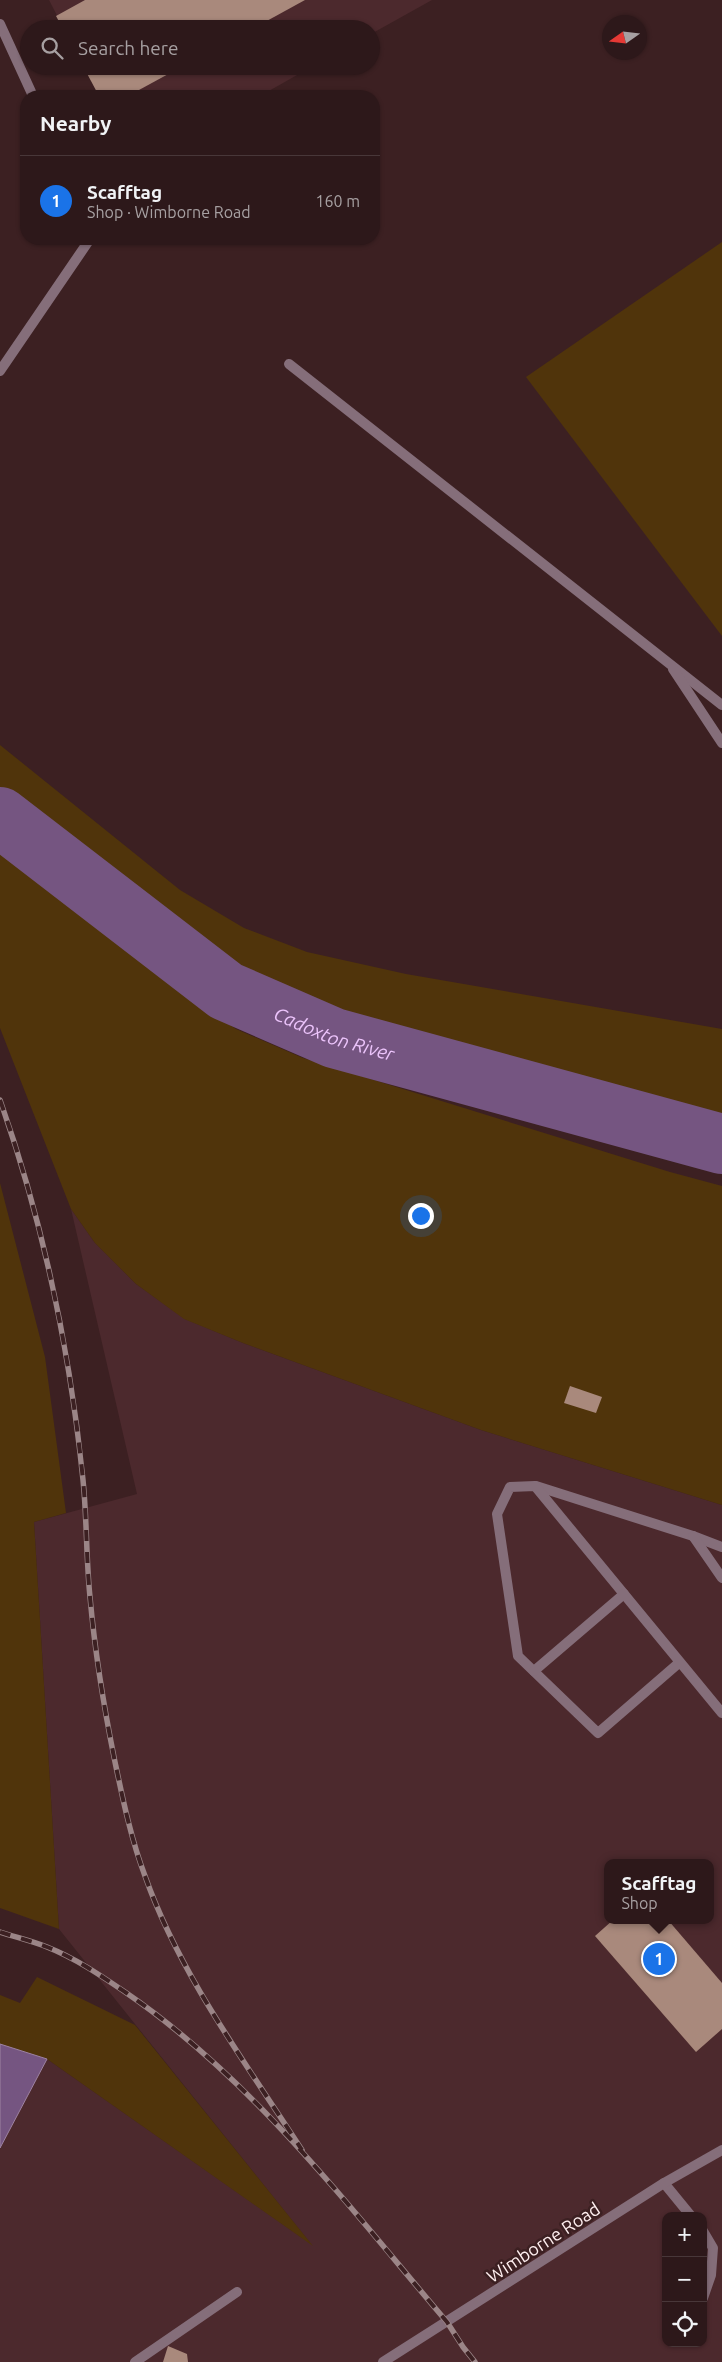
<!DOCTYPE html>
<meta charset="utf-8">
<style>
:root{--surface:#2d181a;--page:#352123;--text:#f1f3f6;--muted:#a7a0a2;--line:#483739;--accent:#1a73e8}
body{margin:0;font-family:Ubuntu,sans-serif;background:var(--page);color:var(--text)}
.controls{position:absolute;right:15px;bottom:15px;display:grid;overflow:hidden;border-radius:10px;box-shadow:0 1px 4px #0004}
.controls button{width:45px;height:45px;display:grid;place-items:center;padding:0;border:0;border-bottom:1px solid var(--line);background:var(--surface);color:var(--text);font:25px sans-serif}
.compass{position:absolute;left:602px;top:15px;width:45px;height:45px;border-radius:50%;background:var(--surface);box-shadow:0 1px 4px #0004;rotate:256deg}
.you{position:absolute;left:420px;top:1215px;width:18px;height:18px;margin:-12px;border:4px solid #fff;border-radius:50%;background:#1a73e8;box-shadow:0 0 0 8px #1a73e833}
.badge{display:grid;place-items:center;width:32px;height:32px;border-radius:50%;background:var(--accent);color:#fff;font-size:16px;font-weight:700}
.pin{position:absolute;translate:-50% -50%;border:2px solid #fff;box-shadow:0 1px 5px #0006}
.popup{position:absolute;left:604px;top:1859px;width:110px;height:65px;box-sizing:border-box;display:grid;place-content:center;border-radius:10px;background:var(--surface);filter:drop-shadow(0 1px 4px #0005);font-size:16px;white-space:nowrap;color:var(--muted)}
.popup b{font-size:19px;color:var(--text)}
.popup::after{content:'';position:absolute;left:50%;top:100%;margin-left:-10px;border:10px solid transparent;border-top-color:var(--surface)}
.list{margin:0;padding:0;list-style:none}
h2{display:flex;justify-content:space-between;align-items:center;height:65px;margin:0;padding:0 20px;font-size:21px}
h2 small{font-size:16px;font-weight:400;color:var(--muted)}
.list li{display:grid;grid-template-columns:32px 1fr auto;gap:15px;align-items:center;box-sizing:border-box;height:90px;padding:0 20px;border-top:1px solid var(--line)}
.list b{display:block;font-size:19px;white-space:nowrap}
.list p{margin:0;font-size:16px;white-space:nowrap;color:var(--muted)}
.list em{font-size:16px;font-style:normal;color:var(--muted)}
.icon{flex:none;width:28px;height:28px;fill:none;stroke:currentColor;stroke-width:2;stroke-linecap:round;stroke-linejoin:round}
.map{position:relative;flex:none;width:722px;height:2362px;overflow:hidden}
.search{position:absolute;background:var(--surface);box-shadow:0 1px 4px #0004;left:20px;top:20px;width:360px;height:55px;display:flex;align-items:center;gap:12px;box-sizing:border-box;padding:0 18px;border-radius:28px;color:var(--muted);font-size:19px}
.panel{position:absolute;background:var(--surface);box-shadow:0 1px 4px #0004;left:20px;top:90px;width:360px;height:155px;border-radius:20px}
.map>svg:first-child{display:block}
.built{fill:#4c292d;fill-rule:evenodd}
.green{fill:#50340b}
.water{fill:#755581;stroke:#9e83a2}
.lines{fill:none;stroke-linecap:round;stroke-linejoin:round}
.river{stroke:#755581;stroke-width:60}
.building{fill:#a9897c}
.lane{stroke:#856e7a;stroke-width:10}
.street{stroke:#856e7a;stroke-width:10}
.rail-casing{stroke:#9b8587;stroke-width:5.5}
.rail{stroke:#3c2022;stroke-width:4;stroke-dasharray:11;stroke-linecap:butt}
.labels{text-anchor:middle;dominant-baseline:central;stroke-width:5;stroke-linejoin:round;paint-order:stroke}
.street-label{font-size:18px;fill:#ffeff0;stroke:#3c2022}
.water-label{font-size:19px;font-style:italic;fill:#ecc4fb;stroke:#3c2022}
</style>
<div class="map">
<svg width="722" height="2362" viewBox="0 0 722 2362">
<rect width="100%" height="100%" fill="#3c2022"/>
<g class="built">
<path d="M49,0H432L371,34V29H64Z"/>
<path d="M84,66H313L260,96H100Z"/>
<path d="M71,1209L95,1243L136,1284L185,1319L243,1343L481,1430L722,1505V2362H0V2148L47,2059L311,2244L59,1929L34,1522L137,1494ZM608,1863H710V1920H608ZM666,2216H703V2343H666Z"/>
</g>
<g class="green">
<path d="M722,242V636L526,377Z"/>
<path d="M0,745L180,890L244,928L307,952L406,974L722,1029V1114L326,1006L263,982L188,938L0,788Z"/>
<path d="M0,851L188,995L236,1029L303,1058L670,1172L722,1186V1505L481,1430L243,1343L184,1319L136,1284L95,1243L71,1209L0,1028Z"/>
<path d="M0,1183L45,1357L66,1513L34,1522L59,1929L0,1908Z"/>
<path d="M37,1977L135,2025L313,2246L47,2059L0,2044V1995L20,2003Z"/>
</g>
<path class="water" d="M0,2044L47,2059L0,2148Z"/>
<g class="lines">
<path class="river" id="s1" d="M0,817L226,991L334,1038L722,1144"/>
</g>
<g class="building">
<path d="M85,0H305L252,29H63L56,16Z"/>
<path d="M83,66H183L128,96H99Z"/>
<path d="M570,1386L602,1397L596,1413L564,1403Z"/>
<path d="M613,1920H668L722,1983V2029L696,2052L595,1936Z"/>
<path d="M168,2346L187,2354L188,2362H163Z"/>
</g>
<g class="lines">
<g class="lane">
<path d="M0,24L33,96"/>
<path d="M289,364L722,705"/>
<path d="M0,371L90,239"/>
<path d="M673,669L722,743"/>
<path d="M536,1486L693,1536L722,1547"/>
<path d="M693,1536L722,1578"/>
<path d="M680,1662L598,1733L518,1656L497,1514L510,1487L535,1486L722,1713"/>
<path d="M534,1671L624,1594"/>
<path d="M664,2183L691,2216"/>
<path d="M703,2231L713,2248L711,2275L703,2298"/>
<path d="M135,2362L237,2292"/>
</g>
<path class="street" d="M383,2362L664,2183L722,2150"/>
<defs>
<g id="rail">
<path d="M0,1100C43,1222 70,1352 83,1480C87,1519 86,1558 90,1597C95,1653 104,1708 115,1762C123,1800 131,1839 145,1876C180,1975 245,2062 302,2150"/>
<path d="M0,1932C15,1937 32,1941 47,1947C75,1958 100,1975 125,1992C254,2080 348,2206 447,2322L463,2347L475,2362"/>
</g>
</defs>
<use href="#rail" class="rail-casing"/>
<use href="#rail" class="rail"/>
</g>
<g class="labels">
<g class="street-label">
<text transform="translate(543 2242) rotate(-33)">Wimborne Road</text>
</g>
<g class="water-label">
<text stroke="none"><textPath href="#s1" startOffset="402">Cadoxton River</textPath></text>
</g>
</g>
</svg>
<div class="controls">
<button>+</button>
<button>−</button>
<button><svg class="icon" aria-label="locate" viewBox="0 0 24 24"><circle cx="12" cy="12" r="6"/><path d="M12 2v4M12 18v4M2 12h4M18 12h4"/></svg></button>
</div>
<svg class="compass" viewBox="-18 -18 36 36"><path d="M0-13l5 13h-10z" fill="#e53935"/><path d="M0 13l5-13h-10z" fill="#a7a0a2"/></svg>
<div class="you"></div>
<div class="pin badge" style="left:659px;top:1959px">1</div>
<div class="popup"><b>Scafftag</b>Shop</div>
<div class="search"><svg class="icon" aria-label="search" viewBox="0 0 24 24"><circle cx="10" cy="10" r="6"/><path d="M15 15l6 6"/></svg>Search here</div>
<section class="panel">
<h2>Nearby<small></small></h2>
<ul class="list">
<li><span class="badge">1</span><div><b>Scafftag</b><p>Shop · Wimborne Road</p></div><em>160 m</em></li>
</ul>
</section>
</div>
